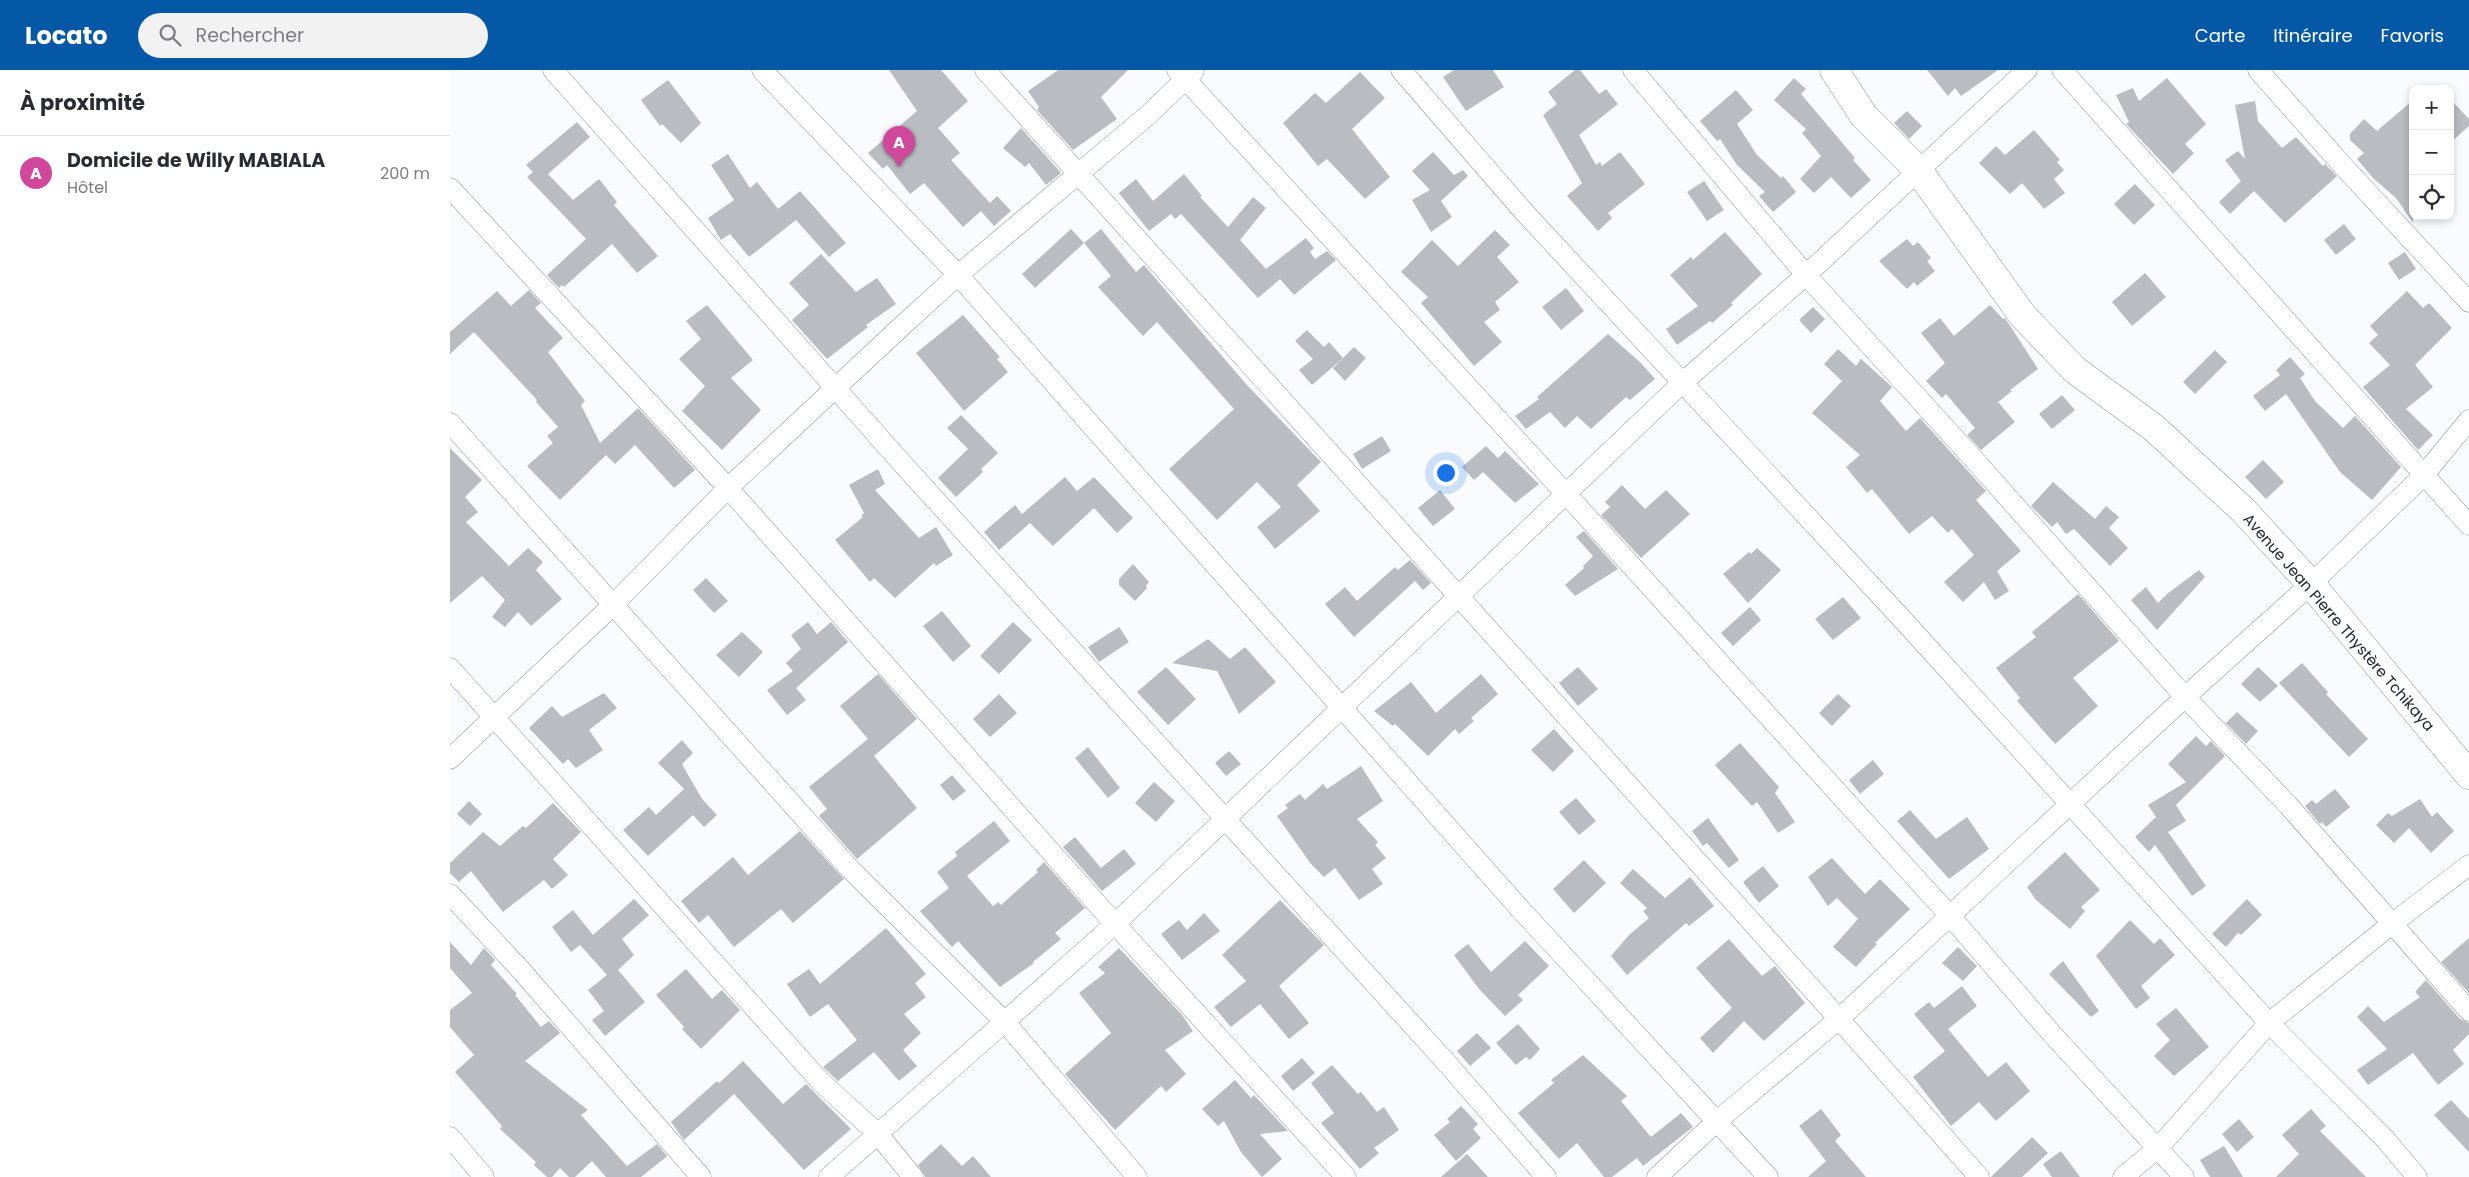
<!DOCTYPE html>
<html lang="fr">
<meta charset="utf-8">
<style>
:root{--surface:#fff;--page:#f2f2f3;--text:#2b2b33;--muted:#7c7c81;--line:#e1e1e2;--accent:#0558a6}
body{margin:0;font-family:Poppins,sans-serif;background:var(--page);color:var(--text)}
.controls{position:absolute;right:15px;top:15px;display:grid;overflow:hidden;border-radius:10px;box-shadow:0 2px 8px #0003}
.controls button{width:45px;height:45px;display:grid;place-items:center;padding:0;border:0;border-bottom:1px solid var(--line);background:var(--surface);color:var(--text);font:25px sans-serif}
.you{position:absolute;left:995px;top:402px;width:18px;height:18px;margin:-12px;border:4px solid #fff;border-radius:50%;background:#1a73e8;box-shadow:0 0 0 8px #1a73e833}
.badge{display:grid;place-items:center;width:32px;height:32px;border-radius:50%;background:var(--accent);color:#fff;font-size:16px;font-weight:700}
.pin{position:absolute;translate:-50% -41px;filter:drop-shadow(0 1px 2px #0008)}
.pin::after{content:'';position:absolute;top:26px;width:18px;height:15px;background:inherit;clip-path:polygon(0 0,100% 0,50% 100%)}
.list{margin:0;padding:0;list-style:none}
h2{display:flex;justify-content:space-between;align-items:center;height:65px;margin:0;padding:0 20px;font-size:21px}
h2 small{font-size:16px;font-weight:400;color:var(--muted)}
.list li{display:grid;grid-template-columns:32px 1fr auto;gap:15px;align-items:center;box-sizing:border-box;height:75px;padding:0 20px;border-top:1px solid var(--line)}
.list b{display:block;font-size:19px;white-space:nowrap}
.list p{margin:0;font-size:16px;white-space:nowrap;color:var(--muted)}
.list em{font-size:16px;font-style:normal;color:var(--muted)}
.icon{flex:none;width:28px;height:28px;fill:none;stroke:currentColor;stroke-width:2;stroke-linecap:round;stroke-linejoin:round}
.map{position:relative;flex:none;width:2019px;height:1107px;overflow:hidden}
header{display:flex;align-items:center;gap:30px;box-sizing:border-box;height:70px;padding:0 25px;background:var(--accent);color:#fff}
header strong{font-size:24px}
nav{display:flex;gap:28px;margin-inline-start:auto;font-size:18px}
.search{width:350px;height:45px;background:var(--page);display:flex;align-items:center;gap:12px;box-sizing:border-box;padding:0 18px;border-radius:28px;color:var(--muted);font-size:19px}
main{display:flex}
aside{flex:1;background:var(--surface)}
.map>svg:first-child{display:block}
.building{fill:#b9bcc1}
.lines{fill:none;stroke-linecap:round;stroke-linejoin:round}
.street-casing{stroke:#93959a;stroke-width:21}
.secondary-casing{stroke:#93959a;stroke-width:29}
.street{stroke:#fff;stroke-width:20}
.secondary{stroke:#fff;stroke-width:28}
.labels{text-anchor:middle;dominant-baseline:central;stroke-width:4;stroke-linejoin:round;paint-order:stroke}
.street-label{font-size:15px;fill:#242627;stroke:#f9fbfe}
</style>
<header>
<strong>Locato</strong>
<div class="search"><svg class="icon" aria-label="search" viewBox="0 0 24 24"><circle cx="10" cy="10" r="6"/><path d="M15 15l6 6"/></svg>Rechercher</div>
<nav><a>Carte</a><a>Itinéraire</a><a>Favoris</a></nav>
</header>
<main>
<aside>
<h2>À proximité<small></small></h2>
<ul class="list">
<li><span class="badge" style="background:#d1479c">A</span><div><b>Domicile de Willy MABIALA</b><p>Hôtel</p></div><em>200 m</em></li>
</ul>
</aside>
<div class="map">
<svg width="2019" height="1107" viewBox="0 0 2019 1107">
<rect width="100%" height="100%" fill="#f9fbfe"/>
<g class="building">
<path d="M439,0H491L518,31L488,58L510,83L501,90L540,133L547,126L561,141L544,156L531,141L513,157L474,113L460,124L437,95L433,99L418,83L467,41Z"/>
<path d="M608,0H678L651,27L667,49L623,80L587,40L589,37L578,21Z"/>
<path d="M1004,0H1043L1054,17L1016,41L993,7Z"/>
<path d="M1125,0H1130L1149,24L1156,19L1168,34L1129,65L1146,95L1150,92L1152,96L1170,82L1195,114L1158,143L1162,148L1148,161L1117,126L1132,113L1093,45L1107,34L1098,22Z"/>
<path d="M1477,0H1548L1511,26L1505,18L1498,26Z"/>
<path d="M910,2L935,28L902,59L940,107L915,129L877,89L868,96L833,53L865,23L876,33Z"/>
<path d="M1344,8L1356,19L1351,24L1405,88L1403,90L1421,110L1401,128L1381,107L1364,123L1350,109L1371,86L1352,63L1356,59L1324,30Z"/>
<path d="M1717,8L1756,54L1735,74L1744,83L1723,104L1676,54L1679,52L1666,25L1683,18L1689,31Z"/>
<path d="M218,10L251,53L231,73L212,54L210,56L191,30Z"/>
<path d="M1286,20L1303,40L1287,54L1307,85L1331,108L1333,106L1346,122L1323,142L1309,126L1315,122L1287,95L1270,69L1267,71L1250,51Z"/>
<path d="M2000,29L2019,49V56L2000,73Z"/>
<path d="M1963,30V153L1946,128L1923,108L1907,89L1914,83L1900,70V64L1914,49L1927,61Z"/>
<path d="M1805,31L1808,51L1832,78L1846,67L1873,96L1875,94L1887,106L1835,153L1804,121L1780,144L1769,132L1791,111L1775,90L1788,81L1795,89L1785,35Z"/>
<path d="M1457,41L1472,56L1459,69L1444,53Z"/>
<path d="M127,52L140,67L98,104L123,130L149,109L167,132L164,135L208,186L187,203L162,174L114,217L112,215L109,218L97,205L136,169L77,107L83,102L76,95Z"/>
<path d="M571,58L611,103L596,115L579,93L575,97L553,78Z"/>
<path d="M1584,60L1610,90L1607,92L1614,100L1604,109L1615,123L1594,139L1572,113L1560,124L1529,93L1546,76L1555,85Z"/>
<path d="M983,82L1004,105L1013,100L1018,106L991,131L1002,147L981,162L962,130L980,120L962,101Z"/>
<path d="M278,84L300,118L307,112L328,139L350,121L396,173L379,187L346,150L299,187L280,164L271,170L258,148L284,130L261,95Z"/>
<path d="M734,104L752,126L750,127L778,157L803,127L816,138L790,170L816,199L856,168L864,178L860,182L865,189L877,181L886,190L844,225L830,209L808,228L731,144L725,149L721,144L699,161L669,123L686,109L703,131Z"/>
<path d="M1254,111L1274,140L1257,151L1237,122Z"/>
<path d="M1685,114L1705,135L1684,155L1664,134Z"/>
<path d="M1894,154L1906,169L1886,185L1874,170Z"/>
<path d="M621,159L634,173L585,218L572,204Z"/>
<path d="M651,159L686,202L694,195L796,314L871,392L847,415L870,441L825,479L807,457L831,437L807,412L767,450L719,399L784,339L707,252L693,266L648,217L661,206L634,173Z"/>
<path d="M1045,160L1060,175L1047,187L1069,212L1045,232L1050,240L1034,252L1052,272L1024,296L971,233L978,227L951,202L982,170L1008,196Z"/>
<path d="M1275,162L1312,204L1281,233L1283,235L1262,253L1260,251L1227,275L1216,259L1248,236L1220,205L1241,187L1243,190Z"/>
<path d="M1457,169L1463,176L1468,172L1481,188L1477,191L1485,201L1467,216L1464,212L1457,219L1429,191Z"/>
<path d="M1955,182L1966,199L1949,210L1938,193Z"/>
<path d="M371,184L406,222L427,208L446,234L416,255L418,257L377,289L342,250L359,235L339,213Z"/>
<path d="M1695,203L1716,227L1682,256L1662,232Z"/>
<path d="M1116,218L1134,241L1111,260L1092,237Z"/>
<path d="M79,220L91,233L85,238L113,268L98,282L135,331L131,335L150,373L188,338L245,400L224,418L185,375L165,394L156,385L110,430L77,396L103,373L97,366L108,357L86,332L87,330L24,262L0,284V262L47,221L61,236Z"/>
<path d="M1957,221L1973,238L1979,233L2002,258L1965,295L1983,317L1956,339L1983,365L1968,380L1913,317L1940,295L1919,273L1928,265L1920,256Z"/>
<path d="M257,235L303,290L281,308L311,340L272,380L232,341L255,316L229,289L251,269L236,251Z"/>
<path d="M1540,235L1553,249L1555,248L1588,299L1560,320L1562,321L1548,332L1565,352L1531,380L1517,365L1525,358L1496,324L1492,328L1476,311L1495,293L1471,263L1490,248L1504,266Z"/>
<path d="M1363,237L1375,249L1361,263L1349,250Z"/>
<path d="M513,245L550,287L547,289L558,302L514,341L466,283Z"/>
<path d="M857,260L874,277L879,272L893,288L862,315L849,300L863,289L845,271Z"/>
<path d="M1158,264L1191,293L1205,309L1180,330L1176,327L1141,359L1127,346L1115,358L1100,342L1076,359L1065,346L1089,329L1087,327Z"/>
<path d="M904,277L916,288L895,311L883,298Z"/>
<path d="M1388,279L1406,296L1411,289L1442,317L1430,331L1456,361L1470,348L1536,421L1526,430L1571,481L1547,501L1559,521L1545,530L1534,512L1513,532L1494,512L1524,485L1502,459L1498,463L1482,446L1459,464L1422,419L1417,423L1396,397L1410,385L1362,343L1392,311L1374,294Z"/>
<path d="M1765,280L1777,292L1745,324L1733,312Z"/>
<path d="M1840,287L1855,304L1850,308L1865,331L1893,358L1905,346L1951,397L1922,430L1890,402L1836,324L1815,341L1803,326L1830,305L1826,300Z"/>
<path d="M1612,325L1625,340L1602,359L1589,344Z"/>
<path d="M511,345L548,383L531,399L533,402L506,427L488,408L518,379L497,358Z"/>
<path d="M932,366L941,381L912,399L903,384Z"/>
<path d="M1036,376L1048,388L1055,381L1089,414L1065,433L1033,402L1024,410L1012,397Z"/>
<path d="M0,378L32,410L15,427L28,442L16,452L59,496L78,478L93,492L86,500L112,529L81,556L68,542L55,557L42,547L55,530L32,506L0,533Z"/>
<path d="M1813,390L1834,412L1816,429L1795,407Z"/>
<path d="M428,399L435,414L425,420L469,468L486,457L503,485L486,496L484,493L445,528L424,508L420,512L385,470L413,447L411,446L414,443L399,415Z"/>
<path d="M615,407L627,421L644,407L683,448L667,463L644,438L603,476L580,453L549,480L534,462L565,435L572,444Z"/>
<path d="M1603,412L1645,449L1656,436L1669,447L1659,458L1678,478L1660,496L1624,459L1616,464L1607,452L1602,457L1581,436Z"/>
<path d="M1172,415L1195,439L1216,420L1240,444L1191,488L1151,445L1160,437L1155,432Z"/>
<path d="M990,420L1005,439L983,456L968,438Z"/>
<path d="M1134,461L1168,499L1125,526L1115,515L1134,498L1133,496L1143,486L1126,467Z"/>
<path d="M1307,478L1331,500L1298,533L1273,504L1299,482L1301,484Z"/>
<path d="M960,490L981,513L973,520L965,511L904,567L875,534L895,517L907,531L945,497L948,500Z"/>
<path d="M683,494L699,512L696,516L697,518L685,531L669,515V509Z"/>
<path d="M1749,500L1755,507L1707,560L1681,530L1696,517L1708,533L1717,524Z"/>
<path d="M256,508L278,531L264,543L243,520Z"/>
<path d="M1628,524L1669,571L1623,608L1648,636L1605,674L1567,631L1570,628L1546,598L1586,567L1582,562Z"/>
<path d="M1393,527L1411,548L1383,570L1365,549Z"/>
<path d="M1300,537L1311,550L1283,576L1271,563Z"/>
<path d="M492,541L521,576L503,592L473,556Z"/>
<path d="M358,552L367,564L381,552L398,572L346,618L356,630L337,645L317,620L343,601L336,593L351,579L341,565Z"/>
<path d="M563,552L582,570L549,604L530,586Z"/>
<path d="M669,557L679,572L649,592L638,577Z"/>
<path d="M292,562L313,582L289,607L266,585Z"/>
<path d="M758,569L780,589L795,577L826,612L789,644L767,601L722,593Z"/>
<path d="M1852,593L1878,622L1876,624L1918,669L1899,687L1829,613Z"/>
<path d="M716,597L746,629L718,655L687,622Z"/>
<path d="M1128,597L1148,619L1128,636L1109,613Z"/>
<path d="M1808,597L1828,616L1810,632L1791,614Z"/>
<path d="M428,604L467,649L424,686L467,738L407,789L369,746L377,739L359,717L418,669L390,636Z"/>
<path d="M1031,604L1048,624L1021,648L1024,651L1009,664L1005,659L978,686L945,654L943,656L924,641L961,612L986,643Z"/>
<path d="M154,623L167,638L139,660L153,680L126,698L118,689L113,694L79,658L102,636L112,647Z"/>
<path d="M549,624L567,643L540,667L523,649Z"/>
<path d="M1388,624L1401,636L1382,656L1369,643Z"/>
<path d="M1787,642L1808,661L1796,674L1776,653Z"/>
<path d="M1104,659L1124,681L1103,702L1081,680Z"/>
<path d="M1746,666L1756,676L1761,671L1775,686L1726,735L1736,751L1718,762L1756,816L1742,826L1705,775L1699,782L1685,767L1706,747L1698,735L1736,712L1718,694Z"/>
<path d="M232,670L243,683L232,694L252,729L267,745L254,757L243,745L198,786L173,760L199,737L206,745L234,719L208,693Z"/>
<path d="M1290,673L1329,717L1325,723L1345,752L1328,763L1307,732L1302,736L1265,695Z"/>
<path d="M638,677L670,718L658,728L625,688Z"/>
<path d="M779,681L791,694L776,706L765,693Z"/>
<path d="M1423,690L1434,704L1410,724L1399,710Z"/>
<path d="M911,696L933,731L907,749L928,772L925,775L936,788L922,799L933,814L909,830L885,798L874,807L861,794L827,746L838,738L835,735L850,724L855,730L873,714L877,719Z"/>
<path d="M502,705L516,721L503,731L490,715Z"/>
<path d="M704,712L725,731L706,752L685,733Z"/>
<path d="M1885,719L1900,737L1876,757L1872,752L1870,754L1855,736L1862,730L1866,734Z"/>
<path d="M1126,728L1146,751L1129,765L1109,742Z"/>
<path d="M1970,729L1982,747L1987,742L2004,761L1981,783L1959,758L1944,773L1926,755L1938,743L1942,746Z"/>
<path d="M19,731L32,744L20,756L7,744Z"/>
<path d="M103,733L131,762L103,789L118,805L102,819L94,810L53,842L21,801L9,812L0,803V793L33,762L50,776L73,756L76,758Z"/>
<path d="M1460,740L1486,769L1517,747L1539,779L1499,809L1447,751Z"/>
<path d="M1258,748L1289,790L1279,798L1257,773L1253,776L1242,761Z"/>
<path d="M544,751L560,771L517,806L543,836L548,832L551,835L588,802L586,800L594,792L635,838L605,863L611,869L583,892L584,893L550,917L508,871L502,877L470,841L499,818L487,802L507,786L505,782Z"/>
<path d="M350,761L394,809L343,853L331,839L284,877L258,845L249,853L231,831L283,787L298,805Z"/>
<path d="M625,767L651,798L674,779L686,794L652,821L613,777Z"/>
<path d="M1615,782L1650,820L1631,837L1635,841L1620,859L1586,830L1577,817Z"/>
<path d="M1382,788L1415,824L1430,809L1460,839L1425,873L1427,874L1406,897L1383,877L1408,849L1387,828L1378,836L1358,807Z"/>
<path d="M1134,790L1156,813L1124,843L1103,819Z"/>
<path d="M1313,796L1329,816L1309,833L1293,812Z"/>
<path d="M1183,799L1215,828L1240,807L1264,836L1239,856L1236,853L1177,905L1161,886L1179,865L1199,848L1193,841L1197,838L1170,813Z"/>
<path d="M184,829L199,845L172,869L184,885L168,900L195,932L155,966L142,950L154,941L138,920L157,905L130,875L121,882L102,857L123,840L143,865Z"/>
<path d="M1797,829L1812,845L1791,865L1788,863L1776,877L1762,864Z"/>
<path d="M830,830L874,875L829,916L859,953L839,969L810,934L781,957L764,937L796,911L772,885Z"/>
<path d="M754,843L770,861L732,890L711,864L729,850L737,860Z"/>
<path d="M1680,850L1704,874L1710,868L1725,885L1691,916L1700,928L1686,939L1646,886Z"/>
<path d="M436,858L476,904L465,913L476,927L454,944L471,963L453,980L467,996L449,1011L424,982L388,1011L373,997L407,970L378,934L360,947L337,914L359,899L370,914Z"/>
<path d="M2019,868V923L1991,892Z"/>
<path d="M1279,869L1312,906L1325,896L1355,933L1314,971L1294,951L1263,983L1250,968L1282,938L1246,898Z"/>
<path d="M1075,871L1099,896L1068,925L1073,930L1055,946L1029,919L1004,885L1018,874L1041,902Z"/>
<path d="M0,872L21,895L34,878L45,890L41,895L67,924L65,925L91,957L99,951L110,963L75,991L138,1040L131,1045L177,1096L207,1074L217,1086L215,1088L191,1107H156L142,1091L125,1107H119L110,1098L102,1107H97L84,1095L86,1092L50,1059L52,1056L5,1002L24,985L0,957V940L22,923L0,898Z"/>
<path d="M1508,877L1527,896L1513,911L1492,893Z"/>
<path d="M669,878L732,945L743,961L715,980L736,1004L716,1022L711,1016L665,1060L615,1004L661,963L629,923L655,903L648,897Z"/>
<path d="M1613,891L1649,941L1641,947L1599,904Z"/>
<path d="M236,899L262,929L272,920L290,940L251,979L232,959L234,957L206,925Z"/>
<path d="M1976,910L2010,949L2019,953V964L2003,980L2014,994L1988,1015L1963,983L1918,1015L1907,1000L1937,979L1907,947L1918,936L1934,952L1970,927L1965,922Z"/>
<path d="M1512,916L1527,936L1498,959L1538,1007L1556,992L1580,1021L1546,1051L1529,1032L1501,1056L1463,1007L1495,981L1464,944L1479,932L1484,938Z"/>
<path d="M1726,938L1759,977L1724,1006L1704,986L1720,970L1706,954Z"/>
<path d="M1068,954L1090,979L1080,990L1076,987L1066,995L1046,973Z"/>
<path d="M1027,963L1041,978L1020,996L1007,981Z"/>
<path d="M1133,985L1177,1026L1171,1031L1201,1067L1231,1043L1243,1057L1193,1096L1187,1088L1162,1107H1154L1127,1073L1109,1089L1068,1043L1104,1013L1101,1010Z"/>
<path d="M852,988L865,1003L843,1021L831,1006Z"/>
<path d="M293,991L333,1034L356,1014L401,1059L354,1100L284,1024L234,1070L221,1052L267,1011L269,1013Z"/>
<path d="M882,995L908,1024L911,1022L927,1042L934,1037L949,1060L924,1078L929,1083L910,1099L871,1053L884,1043L861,1013Z"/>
<path d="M785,1010L801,1028L804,1025L838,1061L810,1064L832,1089L812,1107L791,1082L774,1051L768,1056L752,1039Z"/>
<path d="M2001,1030L2019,1049V1082L1984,1045Z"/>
<path d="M1011,1036L1028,1054L1023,1059L1031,1068L1006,1091L984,1065L1000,1052L997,1049Z"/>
<path d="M1371,1039L1391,1065L1385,1071L1416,1107H1358L1376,1091L1349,1056Z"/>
<path d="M1861,1039L1876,1056L1870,1061L1916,1107H1826L1849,1084L1832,1065Z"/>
<path d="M1789,1049L1804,1067L1787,1082L1772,1064Z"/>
<path d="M1582,1067L1598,1083L1572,1107H1541Z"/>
<path d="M491,1074L512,1096L523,1086L541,1107H475L468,1095Z"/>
<path d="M1774,1076L1793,1107H1760L1750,1090Z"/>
<path d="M1611,1081L1630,1107H1602L1593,1094Z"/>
<path d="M1017,1084L1038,1107H991Z"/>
</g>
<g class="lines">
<defs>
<g id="street">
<path d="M103,0L450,391L995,991L1096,1107"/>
<path d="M312,0L508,205L1072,841L1318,1107"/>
<path d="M535,0L1389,949L1529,1107"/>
<path d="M727,0L1117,425L1501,847L1602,964L1734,1107"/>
<path d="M951,0L1075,143L1453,550L1819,953L1935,1069L1967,1107"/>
<path d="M1183,0L1356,205L1529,395L1735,627L1838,735L2019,941"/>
<path d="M1612,0L2019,455"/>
<path d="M1808,0L1894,97L2019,232"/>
<path d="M0,118L278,418L665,854L896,1107"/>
<path d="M0,353L401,800L554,951L687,1107"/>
<path d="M0,598L371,1012L427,1063L463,1107"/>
<path d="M0,689L164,534L278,418L453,255L508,205L697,46L744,1"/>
<path d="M0,824L69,898L251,1107"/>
<path d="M0,1067L34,1107"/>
<path d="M379,1107L665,854L1232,313L1356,205L1577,0"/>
<path d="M1207,1107L1267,1051L1389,949L1735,627L1861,514L1973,406L2019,350"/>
<path d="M1673,1107L1708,1078L1819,953L1943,853L2019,795"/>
</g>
<path id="secondary" d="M1384,0L1414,46L1468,100L1573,246L1625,300L1704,358L1793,440L1861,514L2019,705"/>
</defs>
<use href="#street" class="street-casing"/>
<use href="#secondary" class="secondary-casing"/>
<use href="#street" class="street"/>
<use href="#secondary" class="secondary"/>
</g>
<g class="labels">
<g class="street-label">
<text transform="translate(1889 552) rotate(49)">Avenue Jean Pierre Thystère Tchikaya</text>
</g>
</g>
</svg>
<div class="controls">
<button>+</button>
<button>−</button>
<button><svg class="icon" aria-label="locate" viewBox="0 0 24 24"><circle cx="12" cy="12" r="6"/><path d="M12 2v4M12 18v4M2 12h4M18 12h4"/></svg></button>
</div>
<div class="you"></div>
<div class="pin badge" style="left:449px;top:97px;background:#d1479c">A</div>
</div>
</main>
